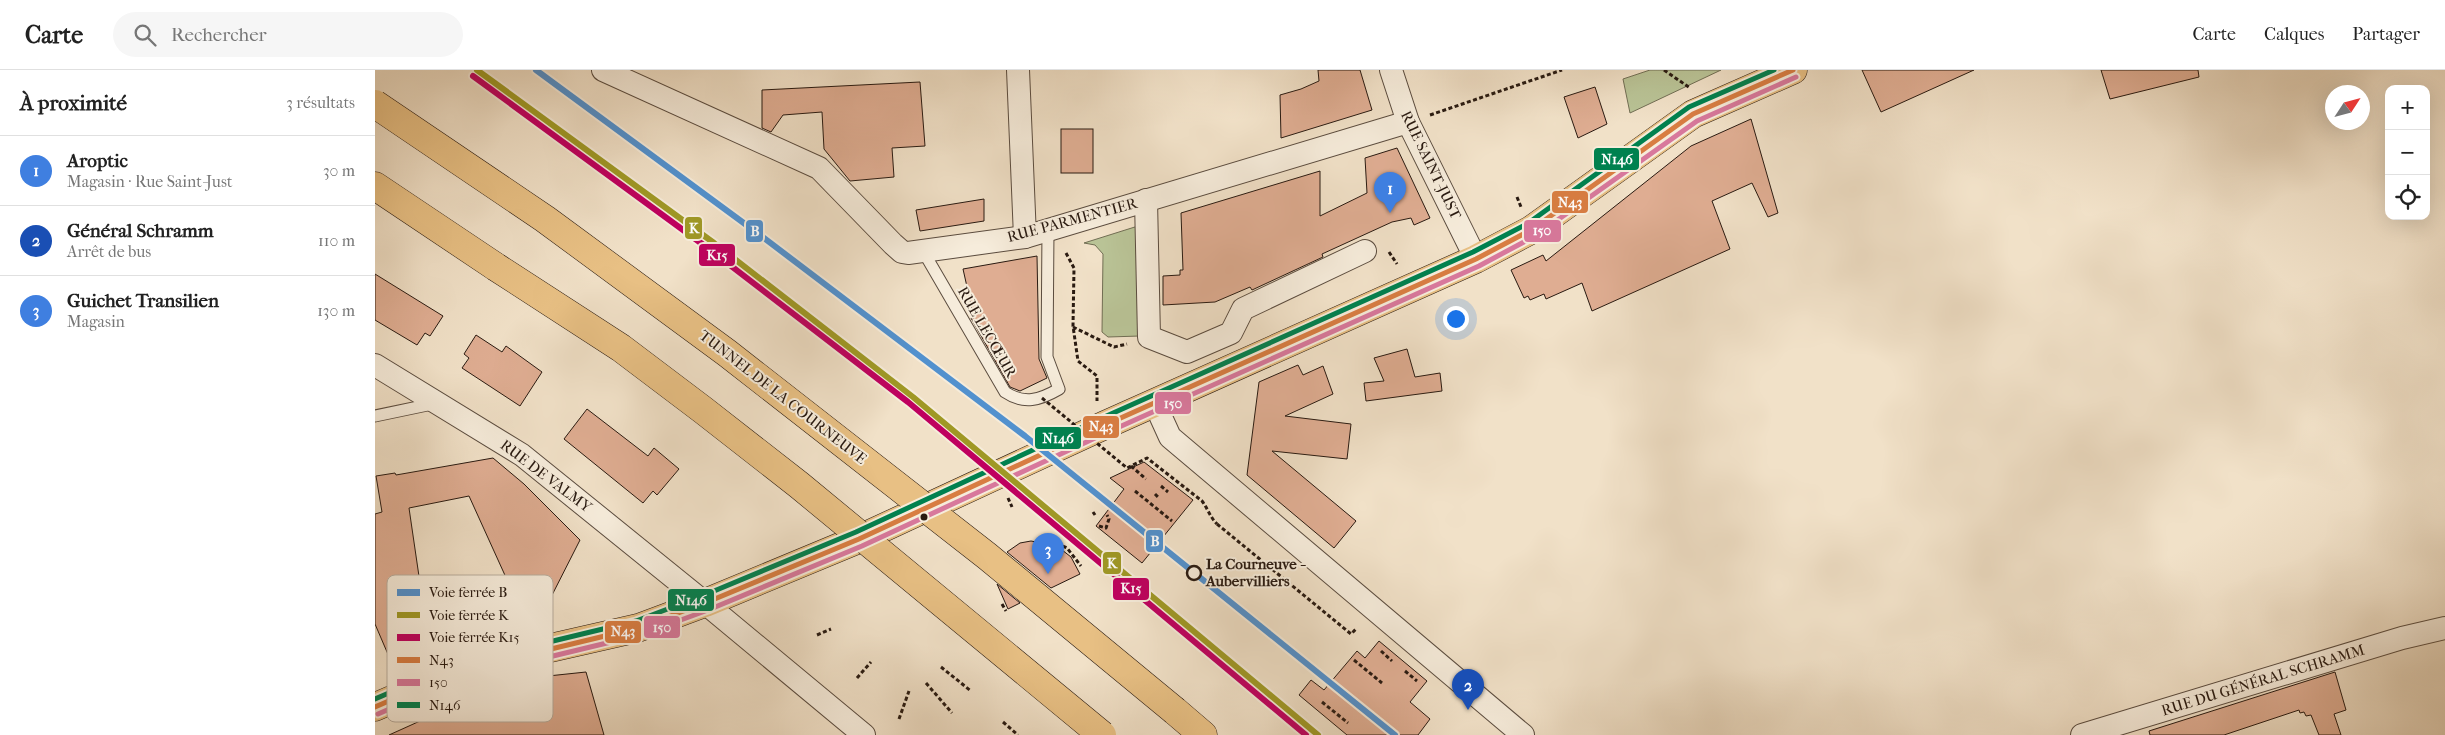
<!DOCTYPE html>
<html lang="fr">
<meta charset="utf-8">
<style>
:root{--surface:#fff;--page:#f6f6f6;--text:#222;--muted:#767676;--line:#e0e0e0;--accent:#0f766e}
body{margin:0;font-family:"IM FELL French Canon",serif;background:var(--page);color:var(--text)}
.controls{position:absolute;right:15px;top:15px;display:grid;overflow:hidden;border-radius:10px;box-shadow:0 5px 20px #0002}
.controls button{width:45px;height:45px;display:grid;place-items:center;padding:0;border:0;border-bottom:1px solid var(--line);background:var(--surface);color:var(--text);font:25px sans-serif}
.compass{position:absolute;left:1950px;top:15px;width:45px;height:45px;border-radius:50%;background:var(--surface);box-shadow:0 5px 20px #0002;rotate:54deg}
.you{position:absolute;left:1080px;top:248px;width:18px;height:18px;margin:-12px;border:4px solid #fff;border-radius:50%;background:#1a73e8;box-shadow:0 0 0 8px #1a73e833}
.badge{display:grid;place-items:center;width:32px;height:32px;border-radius:50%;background:var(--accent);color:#fff;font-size:16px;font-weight:700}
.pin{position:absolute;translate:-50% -41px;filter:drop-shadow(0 1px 2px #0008)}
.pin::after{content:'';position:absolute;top:26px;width:18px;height:15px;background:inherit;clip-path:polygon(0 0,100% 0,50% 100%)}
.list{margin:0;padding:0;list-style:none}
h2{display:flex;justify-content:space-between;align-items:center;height:65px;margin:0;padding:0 20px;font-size:21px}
h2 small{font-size:16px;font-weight:400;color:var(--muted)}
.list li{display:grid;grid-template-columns:32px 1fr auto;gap:15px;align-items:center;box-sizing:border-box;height:70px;padding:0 20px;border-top:1px solid var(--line)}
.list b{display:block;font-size:19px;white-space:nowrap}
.list p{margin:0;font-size:16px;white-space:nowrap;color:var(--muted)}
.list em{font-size:16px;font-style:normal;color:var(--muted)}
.icon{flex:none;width:28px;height:28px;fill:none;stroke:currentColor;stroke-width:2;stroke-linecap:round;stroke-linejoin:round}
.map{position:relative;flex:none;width:2070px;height:665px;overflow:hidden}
header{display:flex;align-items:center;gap:30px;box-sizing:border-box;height:70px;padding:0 25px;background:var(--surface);border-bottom:1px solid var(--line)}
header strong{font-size:24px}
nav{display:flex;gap:28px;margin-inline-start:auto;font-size:18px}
.search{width:350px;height:45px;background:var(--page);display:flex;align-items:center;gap:12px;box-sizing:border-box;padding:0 18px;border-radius:28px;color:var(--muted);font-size:19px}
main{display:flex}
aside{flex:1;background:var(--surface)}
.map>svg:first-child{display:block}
.green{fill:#b9c396;stroke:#716e54}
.building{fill:#dfad92;stroke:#291a11}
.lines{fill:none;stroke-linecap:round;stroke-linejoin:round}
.service-casing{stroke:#5b4c3f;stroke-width:13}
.minor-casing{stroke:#5b4c3f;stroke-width:24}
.primary-casing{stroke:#291a11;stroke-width:29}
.motorway-casing{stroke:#291a11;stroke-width:29}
.path{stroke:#291a11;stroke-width:3;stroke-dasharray:4 2.5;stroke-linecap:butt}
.service{stroke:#f6ecdb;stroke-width:11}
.minor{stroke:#f6ecdb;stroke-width:22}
.primary{stroke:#e8c084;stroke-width:28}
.motorway{stroke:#e8c084;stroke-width:28}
.motorway-bridge-casing{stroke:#291a11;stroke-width:29;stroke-linecap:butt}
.path-bridge{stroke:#291a11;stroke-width:3;stroke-dasharray:4 2.5;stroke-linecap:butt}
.motorway-bridge{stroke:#e8c084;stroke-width:28}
.bus-1-casing{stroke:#f6ecdb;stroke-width:9}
.bus-2-casing{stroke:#f6ecdb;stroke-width:9}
.bus-3-casing{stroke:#f6ecdb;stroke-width:9}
.bus-1{stroke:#d87d42;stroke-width:5}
.bus-2{stroke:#d8789c;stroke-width:5}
.bus-3{stroke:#00814f;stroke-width:5}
.rail-1-casing{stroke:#f6ecdb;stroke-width:10}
.rail-2-casing{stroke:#f6ecdb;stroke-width:10}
.rail-3-casing{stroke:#f6ecdb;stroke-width:10}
.rail-1{stroke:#5291ce;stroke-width:6}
.rail-2{stroke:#9f9825;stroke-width:6}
.rail-3{stroke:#bf005f;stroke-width:6}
.bus-dot{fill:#291a11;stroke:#f6ecdb;stroke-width:2}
.stop-dot{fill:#f6ecdb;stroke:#291a11;stroke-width:2.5}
.labels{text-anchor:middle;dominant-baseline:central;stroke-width:4;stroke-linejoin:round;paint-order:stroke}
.street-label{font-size:15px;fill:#291a11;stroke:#f6ecdb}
.stop-label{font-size:15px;font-weight:bold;fill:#291a11;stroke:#f6ecdb;text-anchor:start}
.key{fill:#f6ecdb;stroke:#b8ad9e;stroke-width:1}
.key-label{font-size:14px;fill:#291a11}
.line-badge{stroke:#f6ecdb;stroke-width:2}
.badge-label{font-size:14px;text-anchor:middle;font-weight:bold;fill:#fff}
</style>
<header>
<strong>Carte</strong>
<div class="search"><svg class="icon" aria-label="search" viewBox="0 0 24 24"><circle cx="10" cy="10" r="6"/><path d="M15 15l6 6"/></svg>Rechercher</div>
<nav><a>Carte</a><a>Calques</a><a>Partager</a></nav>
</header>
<main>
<aside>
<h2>À proximité<small>3 résultats</small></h2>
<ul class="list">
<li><span class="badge" style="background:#3f7fe0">1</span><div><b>Aroptic</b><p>Magasin · Rue Saint-Just</p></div><em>30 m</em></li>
<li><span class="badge" style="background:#1a4fb4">2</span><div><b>Général Schramm</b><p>Arrêt de bus</p></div><em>110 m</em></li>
<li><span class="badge" style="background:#3f7fe0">3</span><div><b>Guichet Transilien</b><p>Magasin</p></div><em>130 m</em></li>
</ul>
</aside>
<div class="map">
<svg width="2070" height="665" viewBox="0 0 2070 665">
<rect width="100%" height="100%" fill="#f1e1c8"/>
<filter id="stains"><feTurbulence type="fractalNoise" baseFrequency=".004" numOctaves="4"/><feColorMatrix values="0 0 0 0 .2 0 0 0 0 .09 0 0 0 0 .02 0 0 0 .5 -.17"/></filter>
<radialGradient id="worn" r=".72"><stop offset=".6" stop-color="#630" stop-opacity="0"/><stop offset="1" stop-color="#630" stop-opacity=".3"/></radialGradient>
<g class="green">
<path d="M1275,0H1346L1255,43L1248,9Z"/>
<path d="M763,156L765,266L733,267L727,262L728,184L720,175L709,173Z"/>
</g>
<g class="building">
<path d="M943,0H985L997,40L906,68L905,25L926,19L944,11Z"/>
<path d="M1487,0H1599L1506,42Z"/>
<path d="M1726,0H1823L1824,7L1735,29Z"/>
<path d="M545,12L550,76L517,78L519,107L475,111L449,79L447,42L408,45L396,62L387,58V20Z"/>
<path d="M1220,17L1232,54L1203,68L1189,27Z"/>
<path d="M1376,49L1403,143L1393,147L1377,113L1337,131L1355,179L1217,241L1207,213L1171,229L1169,224L1155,230L1153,226L1149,228L1136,200L1168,185L1171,191L1316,76Z"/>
<rect x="686" y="59" width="32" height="44"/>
<path d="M1022,78L1055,148L1039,155L1036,148L1017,152L947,184L948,187L877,220L875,217L840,232L788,235V206L805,205V200H808L806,143L945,101V146L992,123L990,88Z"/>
<path d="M609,129V151L545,161L541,140Z"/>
<path d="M662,186L664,289L672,308L645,321L635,317L596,248H599L588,199Z"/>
<path d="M0,204L68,246L55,266L50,263L42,275L0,250Z"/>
<path d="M101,265L127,282L131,276L167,302L145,336L87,298L94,288L89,284Z"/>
<path d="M1032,279L1040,307L1065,303L1067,321L991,331L989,313L1009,311L999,288Z"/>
<path d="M923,295L928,305L948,296L958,324L910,346L976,354L972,389L897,381L981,451L959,478L872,405L884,312Z"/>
<path d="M212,339L273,386L279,378L304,399L282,425L278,421L268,433L189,369Z"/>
<path d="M118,388L149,414L205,470L172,535L148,545L94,426L34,438L46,520L76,513L88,572L21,603L0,554V444L7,442L1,406L20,403L21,405Z"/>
<path d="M769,392L818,430L767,493L721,456L749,419L735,408Z"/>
<path d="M656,471L682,476L696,487L705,504L676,518L632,482L645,473Z"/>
<path d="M622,514L645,533L633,539Z"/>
<path d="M1004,571L1052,611L1035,632L1055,649L1043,665H972L924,625L936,610L949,620L982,581L990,588Z"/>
<path d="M211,602L229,665H14L116,619L173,606Z"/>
<path d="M1960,602L1971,640L1959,644L1966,665H1944L1936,645L1931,646L1929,642L1925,643L1924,640L1849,665H1775L1774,661Z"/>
</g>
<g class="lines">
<defs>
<g id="service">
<path d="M548,181L630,322C649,335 665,330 684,319L672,287L673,160"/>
<path d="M0,346L62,333"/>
</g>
<g id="minor">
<path d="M228,0L444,98L518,174L527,182L533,183L650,167L1033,52"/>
<path d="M643,0L650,167"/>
<path d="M1016,0L1033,52L1101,189"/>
<path d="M771,130L774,267L812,282L856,263L868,239L990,181"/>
<path d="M0,295L147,385L330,533L489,665"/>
<path d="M780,334L795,367L1148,665"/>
<path d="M1707,665L2027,568L2070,558"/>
</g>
<path id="primary" d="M0,637L81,602L149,584L263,558L330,533L484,469L730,355L1101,189L1156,160L1318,44L1418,0"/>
<g id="motorway">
<path d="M0,116L121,197"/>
<path d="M800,641L828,665"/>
</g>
</defs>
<use href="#service" class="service-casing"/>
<use href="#minor" class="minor-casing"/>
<use href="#primary" class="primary-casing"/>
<use href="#motorway" class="motorway-casing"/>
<g class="path">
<path d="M1289,0L1315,18"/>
<path d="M1055,45L1187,0"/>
<path d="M1142,127L1146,137"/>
<path d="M1014,182L1022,194"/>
<path d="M691,183L699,198L698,256L703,291L722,306V331"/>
<path d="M698,257L739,277L752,274"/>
<path d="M756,396L771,409"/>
<path d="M786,416L793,422"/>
<path d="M760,421L797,451"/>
<path d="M780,424L783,427"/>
<path d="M633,428L637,437"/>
<path d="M718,442L720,445"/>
<path d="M842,454L976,564L981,559"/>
<path d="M724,456L731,458L734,449L732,445"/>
<path d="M670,468L692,478L706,496"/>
<path d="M627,534L631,541"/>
<path d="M442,565L456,559"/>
<path d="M1006,581L1017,591"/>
<path d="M979,590L1007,613"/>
<path d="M566,597L596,621"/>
<path d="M1030,601L1042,611"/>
<path d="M482,608L496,592"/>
<path d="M551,613L577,643"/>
<path d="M947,632L973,653"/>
<path d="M524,649L534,621"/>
<path d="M628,652L643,665"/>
</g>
<use href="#service" class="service"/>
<use href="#minor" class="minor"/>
<use href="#primary" class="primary"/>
<use href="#motorway" class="motorway"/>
<defs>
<g id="motorway-bridge">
<path d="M0,34L170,149L352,283L612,486L800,641"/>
<path d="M121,197L246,278L328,340L424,415L727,665"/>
</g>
</defs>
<use href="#motorway-bridge" class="motorway-bridge-casing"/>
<path class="path-bridge" d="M667,328L752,398L772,388L827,431C833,439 835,447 842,454"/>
<use href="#motorway-bridge" class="motorway-bridge"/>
<defs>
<path id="bus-1" d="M0,637L81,602L263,558L330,533L484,469L730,355L1101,189L1156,160L1318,44L1418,0"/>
<path id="bus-2" d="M3,644L83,609L265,565L333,540L487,476L733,362L1104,196L1160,166L1322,51L1421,7"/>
<path id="bus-3" d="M0,629L79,595L261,551L327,526L481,462L727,348L1098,182L1152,154L1314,37L1399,0"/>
</defs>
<use href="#bus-1" class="bus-1-casing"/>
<use href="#bus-2" class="bus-2-casing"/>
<use href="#bus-3" class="bus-3-casing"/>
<use href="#bus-1" class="bus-1"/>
<use href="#bus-2" class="bus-2"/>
<use href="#bus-3" class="bus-3"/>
<defs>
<path id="rail-1" d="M161,0L385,165L650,366L1020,665"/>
<path id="rail-2" d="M102,0L339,173L538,327L943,665"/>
<path id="rail-3" d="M98,6L334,179L533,332L931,665"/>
</defs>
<use href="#rail-1" class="rail-1-casing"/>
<use href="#rail-2" class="rail-2-casing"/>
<use href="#rail-3" class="rail-3-casing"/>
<use href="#rail-1" class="rail-1"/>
<use href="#rail-2" class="rail-2"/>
<use href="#rail-3" class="rail-3"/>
</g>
<circle class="bus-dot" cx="549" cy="447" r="4.5"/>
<circle class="stop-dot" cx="819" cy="503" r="7"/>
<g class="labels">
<g class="street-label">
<text transform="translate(1056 95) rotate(64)">RUE SAINT-JUST</text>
<text transform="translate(697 150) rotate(-15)">RUE PARMENTIER</text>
<text transform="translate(612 262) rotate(60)">RUE LECŒUR</text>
<text transform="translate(408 327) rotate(38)">TUNNEL DE LA COURNEUVE</text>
<text transform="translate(171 406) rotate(37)">RUE DE VALMY</text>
<text transform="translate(1888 610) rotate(-17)">RUE DU GÉNÉRAL SCHRAMM</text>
</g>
<g class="stop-label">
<text x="831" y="494">La Courneuve -<tspan x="831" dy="17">Aubervilliers</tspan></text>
</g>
</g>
<rect x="12" y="505" width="166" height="147" rx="8" class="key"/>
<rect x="22" y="519" width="23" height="7" fill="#5291ce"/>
<rect x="22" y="542" width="23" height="6" fill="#9f9825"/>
<rect x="22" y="564" width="23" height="7" fill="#bf005f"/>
<rect x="22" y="587" width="23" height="6" fill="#d87d42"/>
<rect x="22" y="609" width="23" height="7" fill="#d8789c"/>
<rect x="22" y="632" width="23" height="6" fill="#00814f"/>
<g class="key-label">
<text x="54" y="527">Voie ferrée B</text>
<text x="54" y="550">Voie ferrée K</text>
<text x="54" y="572">Voie ferrée K15</text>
<text x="54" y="595">N43</text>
<text x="54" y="617">150</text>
<text x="54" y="640">N146</text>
</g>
<g class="line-badge">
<rect x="1218" y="77" width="47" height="24" rx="5" fill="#00814f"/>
<rect x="1176" y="120" width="38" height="24" rx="5" fill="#d87d42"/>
<rect x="309" y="146" width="19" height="24" rx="5" fill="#9f9825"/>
<rect x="1148" y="149" width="39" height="24" rx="5" fill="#d8789c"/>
<rect x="370" y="149" width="19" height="24" rx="5" fill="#5291ce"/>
<rect x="323" y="173" width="38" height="24" rx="5" fill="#bf005f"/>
<rect x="779" y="321" width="38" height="24" rx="5" fill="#d8789c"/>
<rect x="707" y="345" width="38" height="24" rx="5" fill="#d87d42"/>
<rect x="659" y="356" width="48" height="24" rx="5" fill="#00814f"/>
<rect x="770" y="459" width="19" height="24" rx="5" fill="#5291ce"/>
<rect x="727" y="481" width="20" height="24" rx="5" fill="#9f9825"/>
<rect x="737" y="507" width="38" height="24" rx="5" fill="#bf005f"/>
<rect x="292" y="518" width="48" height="24" rx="5" fill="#00814f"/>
<rect x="268" y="545" width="38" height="24" rx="5" fill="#d8789c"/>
<rect x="229" y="550" width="38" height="24" rx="5" fill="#d87d42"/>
</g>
<g class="badge-label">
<text x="1242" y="94">N146</text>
<text x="1195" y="137">N43</text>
<text x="319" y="163">K</text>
<text x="1167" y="165">150</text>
<text x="380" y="166">B</text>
<text x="342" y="190">K15</text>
<text x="798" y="338">150</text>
<text x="726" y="361">N43</text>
<text x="683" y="373">N146</text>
<text x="780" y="476">B</text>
<text x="737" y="498">K</text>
<text x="756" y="523">K15</text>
<text x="316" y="535">N146</text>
<text x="287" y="562">150</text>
<text x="248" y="566">N43</text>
</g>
<rect width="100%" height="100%" filter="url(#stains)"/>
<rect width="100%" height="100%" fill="url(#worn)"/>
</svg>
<div class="controls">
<button>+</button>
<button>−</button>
<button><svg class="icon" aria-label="locate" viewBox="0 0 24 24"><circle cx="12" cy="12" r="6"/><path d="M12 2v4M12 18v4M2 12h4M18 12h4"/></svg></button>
</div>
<svg class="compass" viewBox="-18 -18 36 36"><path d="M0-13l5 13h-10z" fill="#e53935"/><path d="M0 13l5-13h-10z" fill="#767676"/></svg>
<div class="you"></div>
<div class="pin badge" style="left:1015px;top:143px;background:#3f7fe0">1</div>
<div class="pin badge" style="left:1093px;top:640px;background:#1a4fb4">2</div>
<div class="pin badge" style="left:673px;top:504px;background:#3f7fe0">3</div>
</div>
</main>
